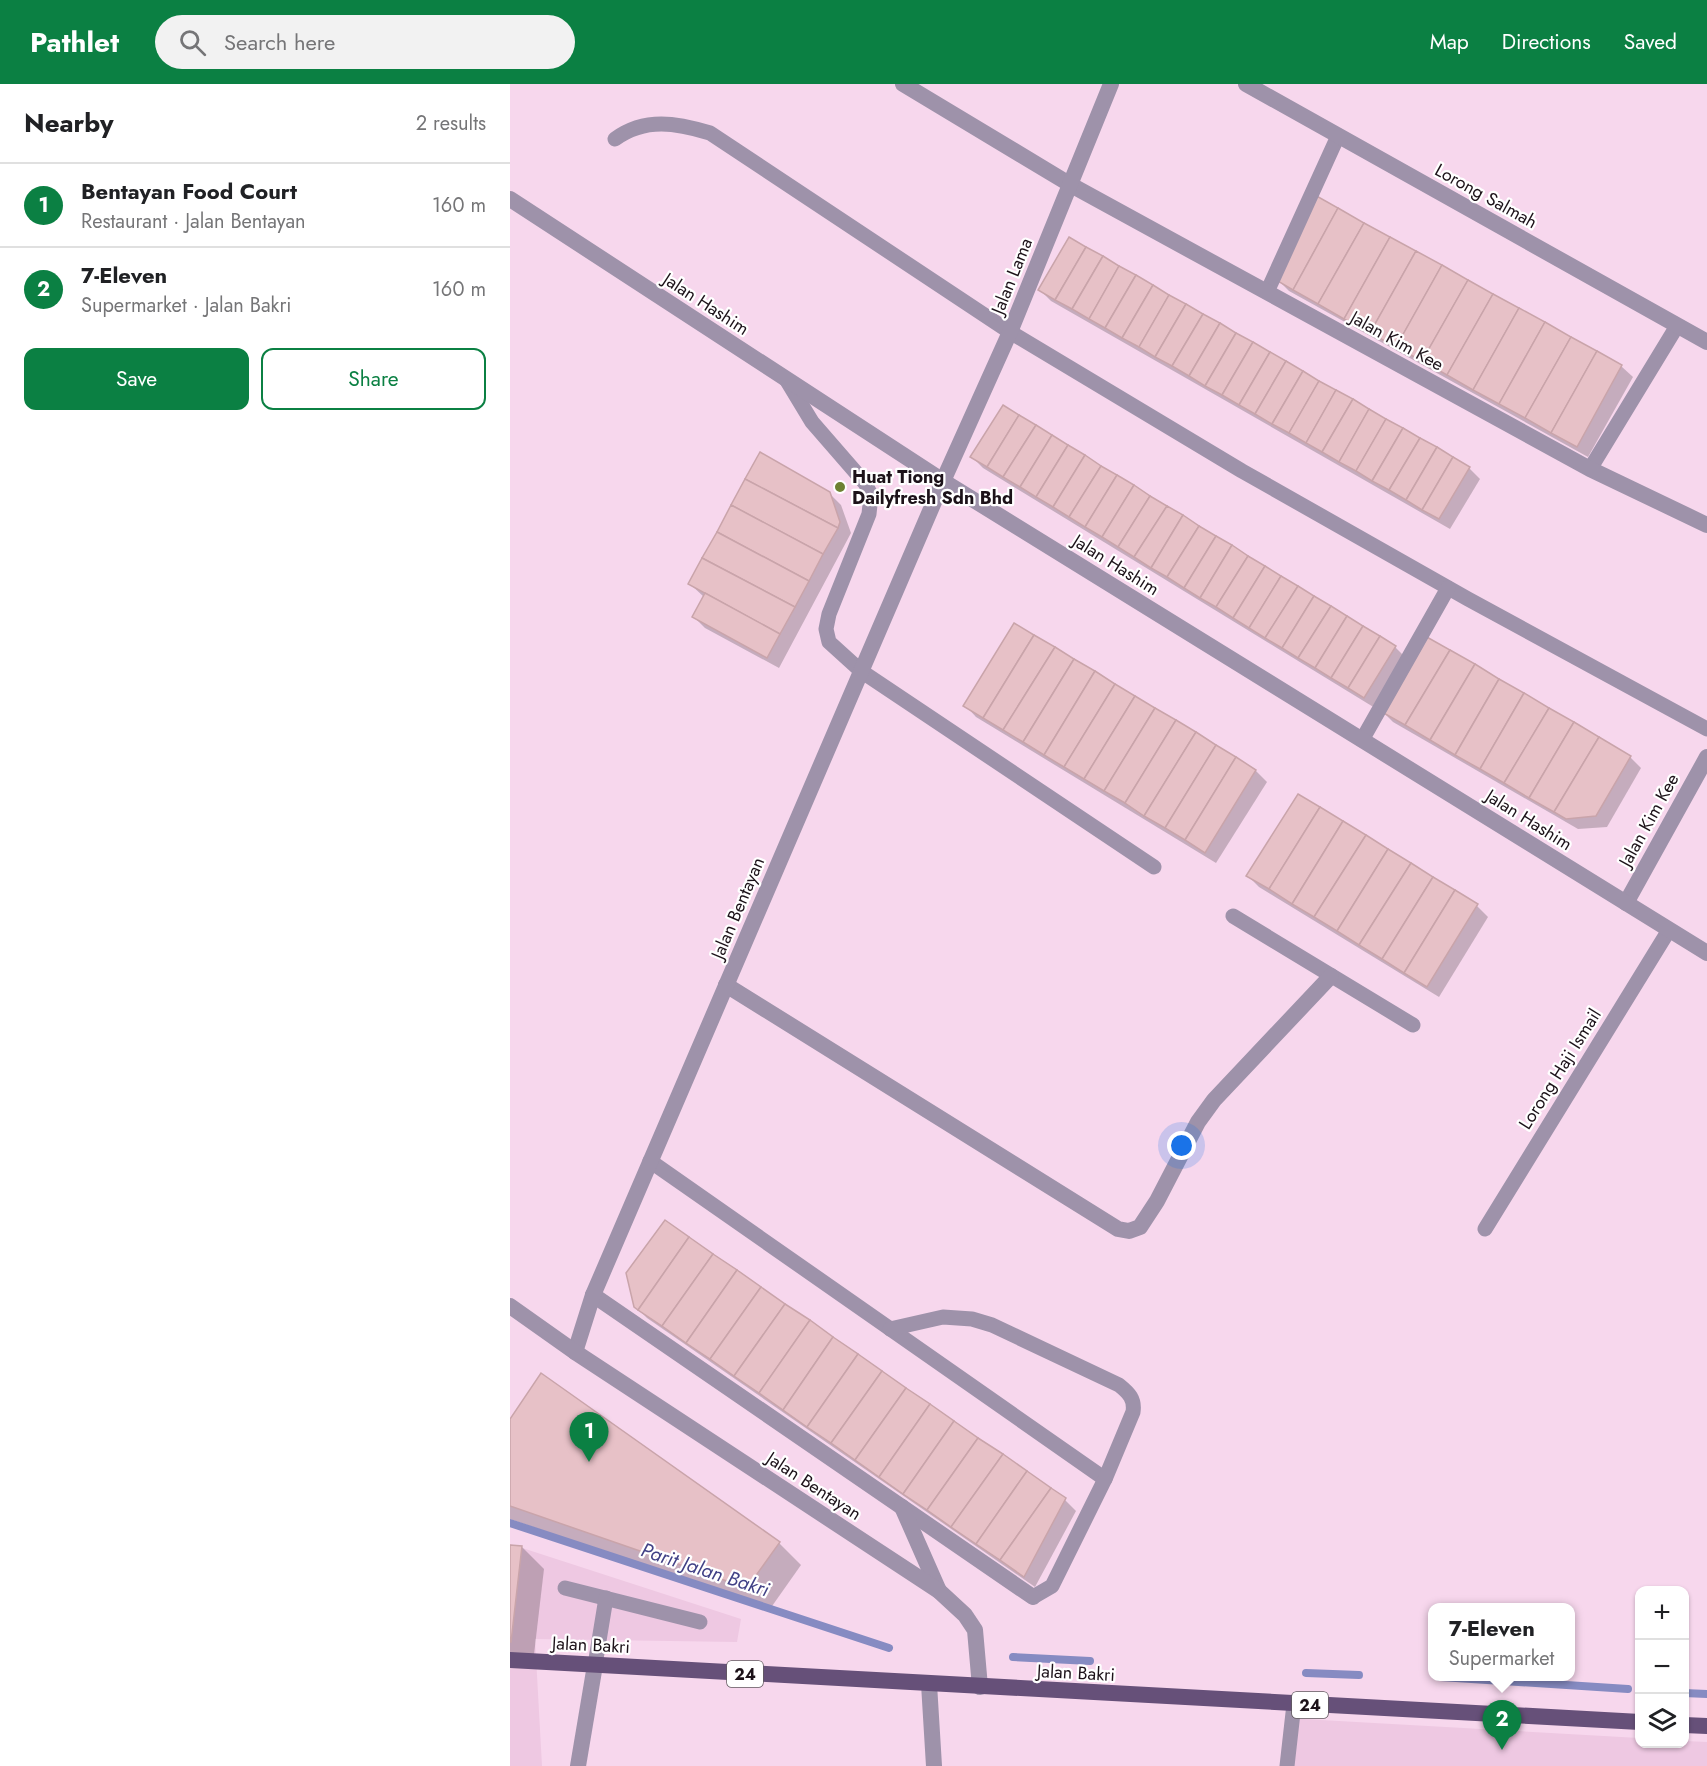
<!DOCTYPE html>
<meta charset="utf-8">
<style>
:root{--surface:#fff;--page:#f2f2f2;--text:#202124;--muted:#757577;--line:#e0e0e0;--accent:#0b8043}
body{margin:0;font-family:Jost,sans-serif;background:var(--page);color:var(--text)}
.controls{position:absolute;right:18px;bottom:18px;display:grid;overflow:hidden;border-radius:12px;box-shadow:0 2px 4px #0004}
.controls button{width:54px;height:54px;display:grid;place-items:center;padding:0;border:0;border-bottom:2px solid var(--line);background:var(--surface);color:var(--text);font:30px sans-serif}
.you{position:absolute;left:672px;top:1062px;width:21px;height:21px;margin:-15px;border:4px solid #fff;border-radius:50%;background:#1a73e8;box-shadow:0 0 0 9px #1a73e833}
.badge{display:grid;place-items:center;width:39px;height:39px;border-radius:50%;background:var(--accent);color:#fff;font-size:20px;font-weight:700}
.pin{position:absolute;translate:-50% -50px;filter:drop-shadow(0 2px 3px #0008)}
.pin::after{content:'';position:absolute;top:32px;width:21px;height:18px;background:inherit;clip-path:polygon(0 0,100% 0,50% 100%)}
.popup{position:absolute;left:918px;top:1519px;width:147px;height:78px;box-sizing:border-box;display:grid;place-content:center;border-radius:12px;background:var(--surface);filter:drop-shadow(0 2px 4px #0005);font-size:20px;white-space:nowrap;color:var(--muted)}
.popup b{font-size:22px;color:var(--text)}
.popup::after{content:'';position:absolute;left:50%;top:100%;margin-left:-12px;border:12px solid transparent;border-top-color:var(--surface)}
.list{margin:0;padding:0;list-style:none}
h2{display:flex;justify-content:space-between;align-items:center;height:78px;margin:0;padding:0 24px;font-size:26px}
h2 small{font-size:20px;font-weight:400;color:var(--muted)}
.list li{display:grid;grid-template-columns:39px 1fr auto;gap:18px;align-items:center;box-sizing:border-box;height:84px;padding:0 24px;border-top:2px solid var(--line)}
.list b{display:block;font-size:22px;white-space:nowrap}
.list p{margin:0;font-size:20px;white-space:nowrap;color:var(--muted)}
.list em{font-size:20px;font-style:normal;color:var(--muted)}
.actions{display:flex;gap:12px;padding:18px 24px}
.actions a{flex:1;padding:14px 0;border:2px solid var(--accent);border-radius:12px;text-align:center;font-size:21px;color:var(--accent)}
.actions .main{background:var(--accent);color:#fff}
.icon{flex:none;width:33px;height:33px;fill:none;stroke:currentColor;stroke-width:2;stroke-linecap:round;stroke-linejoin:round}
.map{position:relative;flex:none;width:1197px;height:1682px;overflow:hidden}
header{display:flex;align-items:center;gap:36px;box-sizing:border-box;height:84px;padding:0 30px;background:var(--accent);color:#fff}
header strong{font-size:28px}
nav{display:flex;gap:33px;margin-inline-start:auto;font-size:21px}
.search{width:420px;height:54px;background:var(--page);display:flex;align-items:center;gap:15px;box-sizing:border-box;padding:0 21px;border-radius:33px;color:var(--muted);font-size:22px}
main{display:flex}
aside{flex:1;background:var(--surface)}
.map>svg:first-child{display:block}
.built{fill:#eec8e2}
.shadow{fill:#0003}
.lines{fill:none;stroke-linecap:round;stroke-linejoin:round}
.stream{stroke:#868bc2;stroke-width:8}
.building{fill:#e7c1c7;stroke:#c9a4aa;stroke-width:1.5}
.service{stroke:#9e92aa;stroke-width:15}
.minor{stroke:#9e92aa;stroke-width:16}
.tertiary{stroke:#9e92aa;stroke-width:16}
.primary{stroke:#665079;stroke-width:16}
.poi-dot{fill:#6d8132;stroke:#fff;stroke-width:2}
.labels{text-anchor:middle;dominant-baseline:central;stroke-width:4.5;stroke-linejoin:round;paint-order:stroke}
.shield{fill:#fff;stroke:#60595e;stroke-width:1.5}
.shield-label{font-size:16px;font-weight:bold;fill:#1c1219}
.street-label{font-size:18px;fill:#1c1219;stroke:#fff}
.poi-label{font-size:18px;font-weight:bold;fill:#1c1219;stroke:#fff;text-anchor:start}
.water-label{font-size:20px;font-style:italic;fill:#414186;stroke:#fff}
</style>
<header>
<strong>Pathlet</strong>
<div class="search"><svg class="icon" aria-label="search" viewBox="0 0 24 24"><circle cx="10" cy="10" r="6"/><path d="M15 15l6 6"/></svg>Search here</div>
<nav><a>Map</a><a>Directions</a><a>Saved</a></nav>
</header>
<main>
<aside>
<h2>Nearby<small>2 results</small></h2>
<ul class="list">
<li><span class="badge">1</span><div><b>Bentayan Food Court</b><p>Restaurant · Jalan Bentayan</p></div><em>160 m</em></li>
<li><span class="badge">2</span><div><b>7-Eleven</b><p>Supermarket · Jalan Bakri</p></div><em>160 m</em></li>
</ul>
<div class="actions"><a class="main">Save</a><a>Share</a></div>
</aside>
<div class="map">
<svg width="1197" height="1682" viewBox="0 0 1197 1682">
<rect width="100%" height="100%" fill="#f7d7ed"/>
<g class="built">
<path d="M0,1460L231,1535L227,1558L25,1555L32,1682H0Z"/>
<path d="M775,1634L1129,1654L1130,1660H1174L1175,1657L1197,1658V1682H770Z"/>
</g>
<g class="shadow">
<path d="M803,112L1111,282L1123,293L1078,373L779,207L768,196Z"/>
<path d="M530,206L959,384L970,395L940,445L541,217Z"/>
<path d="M462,373L885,563L896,574L865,624L473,384Z"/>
<path d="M320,410L331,421L341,449L269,584L195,544L184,533L194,513L180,500Z"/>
<path d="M916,554L1120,673L1131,684L1097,743L1068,745L883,638L872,627Z"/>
<path d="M455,621L746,687L757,698L706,779L466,633Z"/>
<path d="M788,712L967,822L978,833L929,913L749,803L738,792Z"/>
<path d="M125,1222L555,1416L566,1427L525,1503L137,1234Z"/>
<path d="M0,1337L269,1459L291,1481L260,1525L0,1435Z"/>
<path d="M0,1462L12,1463L34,1485L23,1579L0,1577Z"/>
</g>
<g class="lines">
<g class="stream">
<path d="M0,1439L379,1564"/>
<path d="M503,1573L580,1577"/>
<path d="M796,1589L849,1591"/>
<path d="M930,1593L1118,1605"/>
<path d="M1174,1609L1197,1610"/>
</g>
</g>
<g class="building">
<path d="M803,110L828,124L783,206L766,196Z"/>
<path d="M828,124L854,139L808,220L783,206Z"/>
<path d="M854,139L880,153L834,235L808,220Z"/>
<path d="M559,153L576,163L545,216L528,206Z"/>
<path d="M880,153L906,167L860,249L834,235Z"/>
<path d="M576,163L593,172L562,225L545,216Z"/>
<path d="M906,167L932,181L886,263L860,249Z"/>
<path d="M593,172L609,182L579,235L562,225Z"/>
<path d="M932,181L958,196L912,277L886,263Z"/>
<path d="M609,182L626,191L595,244L579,235Z"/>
<path d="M626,191L643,201L612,254L595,244Z"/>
<path d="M958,196L983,210L937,291L912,277Z"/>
<path d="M643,201L659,211L629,263L612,254Z"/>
<path d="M983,210L1009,224L963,306L937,291Z"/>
<path d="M659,211L676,220L645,273L629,263Z"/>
<path d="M676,220L693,230L662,282L645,273Z"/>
<path d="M1009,224L1035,238L989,320L963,306Z"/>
<path d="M693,230L710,239L679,292L662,282Z"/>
<path d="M1035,238L1061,253L1015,334L989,320Z"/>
<path d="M710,239L726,249L695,302L679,292Z"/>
<path d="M726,249L743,258L712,311L695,302Z"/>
<path d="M1061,253L1087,267L1041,349L1015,334Z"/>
<path d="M743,258L760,268L729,321L712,311Z"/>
<path d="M1087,267L1112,281L1067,363L1041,349Z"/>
<path d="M760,268L776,277L745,330L729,321Z"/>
<path d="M776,277L793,287L762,340L745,330Z"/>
<path d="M793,287L809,297L779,349L762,340Z"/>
<path d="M809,297L826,306L796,359L779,349Z"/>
<path d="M826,306L843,315L812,368L796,359Z"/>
<path d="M843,315L859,325L829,378L812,368Z"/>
<path d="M493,321L509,331L477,383L460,373Z"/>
<path d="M859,325L876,335L846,387L829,378Z"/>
<path d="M509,331L526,341L493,393L477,383Z"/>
<path d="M876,335L893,344L862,397L846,387Z"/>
<path d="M526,341L542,351L510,403L493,393Z"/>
<path d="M893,344L910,354L879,406L862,397Z"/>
<path d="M542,351L558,361L526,413L510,403Z"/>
<path d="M910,354L927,363L896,416L879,406Z"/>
<path d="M558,361L575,371L543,423L526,413Z"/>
<path d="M927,363L943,373L912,426L896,416Z"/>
<path d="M250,368L320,408L330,438L328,444L235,395Z"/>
<path d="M575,371L591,382L559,433L543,423Z"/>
<path d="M943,373L960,383L929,435L912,426Z"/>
<path d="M591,382L607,391L575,443L559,433Z"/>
<path d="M607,391L624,401L592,453L575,443Z"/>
<path d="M235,395L328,444L313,470L221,421Z"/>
<path d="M624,401L640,412L608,463L592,453Z"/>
<path d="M640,412L657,422L624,473L608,463Z"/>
<path d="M221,421L313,470L299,497L207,448Z"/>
<path d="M657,422L673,431L641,484L624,473Z"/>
<path d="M673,431L689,442L657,493L641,484Z"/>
<path d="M689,442L706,452L674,504L657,493Z"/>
<path d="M207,448L299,497L285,523L192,474Z"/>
<path d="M706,452L722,461L690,514L674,504Z"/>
<path d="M722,461L738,472L706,523L690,514Z"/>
<path d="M738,472L755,482L723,534L706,523Z"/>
<path d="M192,474L285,523L270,550L178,500Z"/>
<path d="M755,482L771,492L739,544L723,534Z"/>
<path d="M771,492L788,502L755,554L739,544Z"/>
<path d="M788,502L804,512L772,564L755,554Z"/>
<path d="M195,509L270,550L257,574L182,533Z"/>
<path d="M804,512L821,522L788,574L772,564Z"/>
<path d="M821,522L837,532L805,584L788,574Z"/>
<path d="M837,532L853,542L821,594L805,584Z"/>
<path d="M504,539L524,551L473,634L453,622Z"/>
<path d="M853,542L870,552L838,604L821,594Z"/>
<path d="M524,551L545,563L493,646L473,634Z"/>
<path d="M870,552L886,562L854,614L838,604Z"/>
<path d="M915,552L940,566L895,641L870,627Z"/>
<path d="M545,563L564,575L513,658L493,646Z"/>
<path d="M940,566L965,580L920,656L895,641Z"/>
<path d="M564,575L585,587L534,671L513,658Z"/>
<path d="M965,580L989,595L945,671L920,656Z"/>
<path d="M585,587L605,600L554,683L534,671Z"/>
<path d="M989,595L1014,609L970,685L945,671Z"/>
<path d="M605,600L625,612L574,695L554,683Z"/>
<path d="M1014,609L1039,624L994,699L970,685Z"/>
<path d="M625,612L645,624L594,707L574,695Z"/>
<path d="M645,624L666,636L615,719L594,707Z"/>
<path d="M1039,624L1064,638L1019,714L994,699Z"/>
<path d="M666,636L686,648L634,732L615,719Z"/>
<path d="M1064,638L1089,653L1044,728L1019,714Z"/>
<path d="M686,648L706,661L655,744L634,732Z"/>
<path d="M1089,653L1121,672L1086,732L1056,735L1044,728Z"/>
<path d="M706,661L726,673L675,756L655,744Z"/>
<path d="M726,673L746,686L695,769L675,756Z"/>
<path d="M788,710L810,723L759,805L736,792Z"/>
<path d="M810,723L833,737L782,820L759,805Z"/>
<path d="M833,737L856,751L804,833L782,820Z"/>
<path d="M856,751L878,765L827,847L804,833Z"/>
<path d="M878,765L901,779L849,861L827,847Z"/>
<path d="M901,779L923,793L872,875L849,861Z"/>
<path d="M923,793L945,806L894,889L872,875Z"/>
<path d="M945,806L968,820L917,903L894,889Z"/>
<path d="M155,1136L179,1153L128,1226L124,1223L116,1189Z"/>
<path d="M179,1153L203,1170L152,1242L128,1226Z"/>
<path d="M203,1170L227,1186L176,1259L152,1242Z"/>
<path d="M227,1186L251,1203L200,1275L176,1259Z"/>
<path d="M251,1203L275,1220L224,1292L200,1275Z"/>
<path d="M275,1220L300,1236L249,1309L224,1292Z"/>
<path d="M300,1236L323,1253L273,1326L249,1309Z"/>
<path d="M323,1253L348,1270L297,1343L273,1326Z"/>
<path d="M348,1270L372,1287L321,1359L297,1343Z"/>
<path d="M372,1287L396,1304L345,1376L321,1359Z"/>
<path d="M31,1289L270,1458L237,1504L0,1422V1335Z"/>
<path d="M396,1304L420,1320L369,1393L345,1376Z"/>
<path d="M420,1320L444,1337L393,1410L369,1393Z"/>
<path d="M444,1337L468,1354L417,1426L393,1410Z"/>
<path d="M468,1354L493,1370L441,1443L417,1426Z"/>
<path d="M493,1370L517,1387L466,1460L441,1443Z"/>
<path d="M517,1387L541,1404L490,1476L466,1460Z"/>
<path d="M541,1404L556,1414L514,1493L490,1476Z"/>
<path d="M0,1461L12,1462L1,1558H0Z"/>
</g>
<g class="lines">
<g class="service">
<path d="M105,55C135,33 167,39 200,49L500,248L732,387L958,515L1197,645"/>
<path d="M757,208L828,52"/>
<path d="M276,295L302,338L355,399L361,411L359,430L319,530L316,545L319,558L351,587L644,783"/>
<path d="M1080,385L1167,242"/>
<path d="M852,656L938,504"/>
<path d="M723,832L903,941"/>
<path d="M140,1077L595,1395"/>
<path d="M975,1145L1159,846"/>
<path d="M380,1245L433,1233L462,1235L482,1241L609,1301C619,1309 625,1315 623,1328L595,1395L542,1502L523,1513"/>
<path d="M55,1504L190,1538"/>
<path d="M85,1581L96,1514"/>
<path d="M777,1682L784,1620"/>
</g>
<g class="minor">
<path d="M393,0L561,101L1080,385L1197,441"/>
<path d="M736,0L1197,258"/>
<path d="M1116,819L1197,673"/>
<path d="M216,901L608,1145L619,1147L630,1143L647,1117L688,1038L704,1016L821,892"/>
<path d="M83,1211L523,1513"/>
<path d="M65,1268L83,1211L433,397L500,248L601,0"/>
<path d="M392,1423L429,1507"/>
<path d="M68,1682L85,1581"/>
</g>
<g class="tertiary">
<path d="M0,115L433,397L1197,869"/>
<path d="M0,1222L65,1268L429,1507L455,1531L465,1546L470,1603"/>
<path d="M419,1600L424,1682"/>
</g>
<g class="primary">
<path d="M0,1576L1130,1638"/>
<path d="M1174,1641L1197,1642"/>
</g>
</g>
<circle class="poi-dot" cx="330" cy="403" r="6"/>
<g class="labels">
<g class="shield">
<rect x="217" y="1577" width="36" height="26" rx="4.5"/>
<rect x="782" y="1608" width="36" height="26" rx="4.5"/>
</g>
<g class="shield-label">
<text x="235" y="1590">24</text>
<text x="800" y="1621">24</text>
</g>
<g class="street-label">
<text transform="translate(976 112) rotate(29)">Lorong Salmah</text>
<text transform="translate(502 192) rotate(-68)">Jalan Lama</text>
<text transform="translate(196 220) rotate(33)">Jalan Hashim</text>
<text transform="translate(887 257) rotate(29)">Jalan Kim Kee</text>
<text transform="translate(606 481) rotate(32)">Jalan Hashim</text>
<text transform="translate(1019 736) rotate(32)">Jalan Hashim</text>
<text transform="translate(1139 736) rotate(-61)">Jalan Kim Kee</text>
<text transform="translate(228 824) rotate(-67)">Jalan Bentayan</text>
<text transform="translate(1050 985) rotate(-58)">Lorong Haji Ismail</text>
<text transform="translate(304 1402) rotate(33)">Jalan Bentayan</text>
<text transform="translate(81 1561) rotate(3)">Jalan Bakri</text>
<text transform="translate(566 1589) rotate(3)">Jalan Bakri</text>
</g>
<g class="poi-label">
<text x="342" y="393">Huat Tiong<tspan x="342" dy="21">Dailyfresh Sdn Bhd</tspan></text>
</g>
<g class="water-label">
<text transform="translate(195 1486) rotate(18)">Parit Jalan Bakri</text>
</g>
</g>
</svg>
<div class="controls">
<button>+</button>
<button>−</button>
<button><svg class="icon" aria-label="layers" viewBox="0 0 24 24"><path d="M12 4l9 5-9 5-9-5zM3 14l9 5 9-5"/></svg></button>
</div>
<div class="you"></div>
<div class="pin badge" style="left:79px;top:1378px">1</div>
<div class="pin badge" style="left:992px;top:1666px">2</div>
<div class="popup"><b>7-Eleven</b>Supermarket</div>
</div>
</main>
